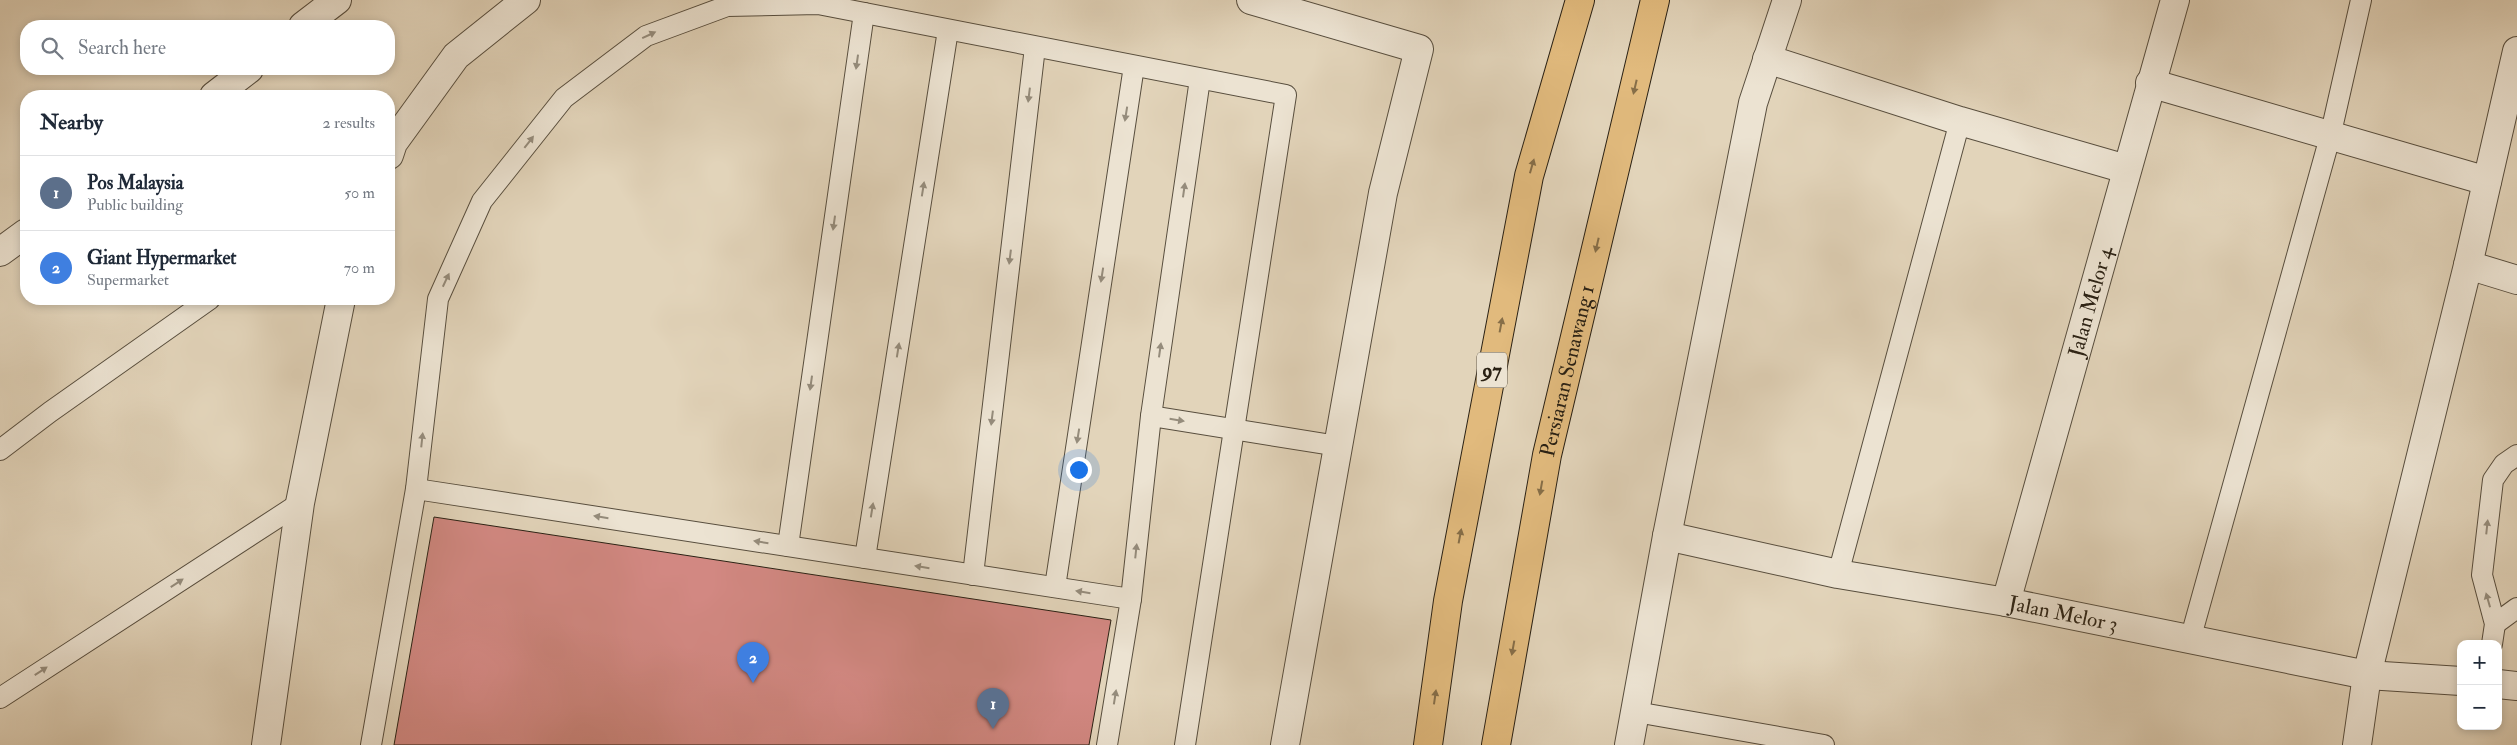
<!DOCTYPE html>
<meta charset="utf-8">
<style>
:root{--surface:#fff;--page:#f6f6f7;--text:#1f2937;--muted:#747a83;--line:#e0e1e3;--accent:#2563eb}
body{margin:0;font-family:"IM FELL Double Pica",serif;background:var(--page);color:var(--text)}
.controls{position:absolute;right:15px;bottom:15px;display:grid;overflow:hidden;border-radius:10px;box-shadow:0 2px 8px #0003}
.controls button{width:45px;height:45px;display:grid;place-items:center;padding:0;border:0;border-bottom:1px solid var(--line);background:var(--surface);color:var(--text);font:25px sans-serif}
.you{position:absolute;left:1078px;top:469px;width:18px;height:18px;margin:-12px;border:4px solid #fff;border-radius:50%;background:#1a73e8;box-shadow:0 0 0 8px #1a73e833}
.badge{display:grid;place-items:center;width:32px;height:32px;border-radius:50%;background:var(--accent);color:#fff;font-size:16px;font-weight:700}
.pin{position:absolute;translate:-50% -41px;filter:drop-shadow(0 1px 2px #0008)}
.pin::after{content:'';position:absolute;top:26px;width:18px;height:15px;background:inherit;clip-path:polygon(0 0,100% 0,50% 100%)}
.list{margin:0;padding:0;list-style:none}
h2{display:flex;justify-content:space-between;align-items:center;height:65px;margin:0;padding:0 20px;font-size:21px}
h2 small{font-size:16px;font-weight:400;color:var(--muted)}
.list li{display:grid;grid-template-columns:32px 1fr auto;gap:15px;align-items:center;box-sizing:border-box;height:75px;padding:0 20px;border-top:1px solid var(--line)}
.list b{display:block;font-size:19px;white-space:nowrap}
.list p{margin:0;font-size:16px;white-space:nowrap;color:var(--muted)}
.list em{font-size:16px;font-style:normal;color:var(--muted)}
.icon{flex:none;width:28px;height:28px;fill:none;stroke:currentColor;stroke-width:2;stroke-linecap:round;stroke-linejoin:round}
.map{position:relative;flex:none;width:2517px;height:745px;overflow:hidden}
.search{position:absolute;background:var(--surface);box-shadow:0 2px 8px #0003;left:20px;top:20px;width:375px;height:55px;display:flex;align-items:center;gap:12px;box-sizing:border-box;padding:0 18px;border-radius:20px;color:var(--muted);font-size:19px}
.panel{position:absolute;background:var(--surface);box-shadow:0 2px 8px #0003;left:20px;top:90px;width:375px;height:215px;border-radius:20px}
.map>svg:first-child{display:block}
.building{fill:#d28882;stroke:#2a2114}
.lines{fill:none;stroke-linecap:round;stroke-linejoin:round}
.lane-casing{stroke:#584e3e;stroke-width:22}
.street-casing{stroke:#584e3e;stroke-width:30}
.primary-casing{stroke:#2a2114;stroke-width:30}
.lane{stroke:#ece3d2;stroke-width:20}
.street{stroke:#ece3d2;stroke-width:28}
.primary{stroke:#e1ba7d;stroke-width:28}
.oneway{fill:#958c7c}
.oneway2{fill:#866e48}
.labels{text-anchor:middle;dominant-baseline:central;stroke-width:4;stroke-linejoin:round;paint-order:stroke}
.shield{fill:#ece3d2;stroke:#645b4d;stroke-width:1}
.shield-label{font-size:20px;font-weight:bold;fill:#2a2114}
.street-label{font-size:21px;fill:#2a2114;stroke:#ece3d2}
</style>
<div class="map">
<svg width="2517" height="745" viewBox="0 0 2517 745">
<rect width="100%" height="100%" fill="#e2d4ba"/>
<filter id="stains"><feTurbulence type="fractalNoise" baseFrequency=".004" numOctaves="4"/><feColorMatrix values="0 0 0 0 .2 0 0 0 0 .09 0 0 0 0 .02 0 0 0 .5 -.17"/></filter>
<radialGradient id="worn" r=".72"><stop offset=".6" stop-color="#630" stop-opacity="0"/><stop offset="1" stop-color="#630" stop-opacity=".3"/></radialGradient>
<path class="building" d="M434,517L1111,620L1089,745H394Z"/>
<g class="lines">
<defs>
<g id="lane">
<path d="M1151,416L1200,79"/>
<path d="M0,450L50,412L210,299"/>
<path d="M416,489L1131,599"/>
<path d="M788,546L864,13"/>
<path d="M865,558L948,30"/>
<path d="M1838,574L1960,121"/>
<path d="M973,575L1035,47"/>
<path d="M1055,587L1134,66"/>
<path d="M2495,624L2517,608"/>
<path d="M2190,640L2330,137L2361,0"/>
<path d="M2492,644L2495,624L2482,575L2493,480L2504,464L2517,455"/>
<path d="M0,698L300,503"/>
<path d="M1636,712L1824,745"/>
<path d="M371,745L416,489L438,299L482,201L564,98L646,36L727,6L818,4L1286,95L1185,745"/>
<path d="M1107,745L1131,599L1151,416L1338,446"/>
</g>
<g id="street">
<path d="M1251,0L1419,49L1383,193L1285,745"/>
<path d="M303,26L337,0"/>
<path d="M1767,59L1960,121L2126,169"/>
<path d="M2150,83L2487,181"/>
<path d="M214,96L249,69"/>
<path d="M389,155L393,143L456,56L526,0"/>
<path d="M0,252L26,233"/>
<path d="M2468,265L2517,280"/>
<path id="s1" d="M1667,536L1838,574L2006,602L2367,675L2461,681"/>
<path id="s2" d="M2006,602L2175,0"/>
<path d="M2498,684L2517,686"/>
<path d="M266,745L300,503L341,299"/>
<path d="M1629,745L1667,536L1753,103L1787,0"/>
<path d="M2357,745L2367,675L2468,265L2517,51"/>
</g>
<g id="primary">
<path d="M1428,745L1448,601L1529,176L1580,0"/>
<path id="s3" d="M1496,745L1547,455L1655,0"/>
</g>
</defs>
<use href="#lane" class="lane-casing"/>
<use href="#street" class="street-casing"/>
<use href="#primary" class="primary-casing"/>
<use href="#lane" class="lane"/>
<use href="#street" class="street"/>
<use href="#primary" class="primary"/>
</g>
<defs><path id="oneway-solid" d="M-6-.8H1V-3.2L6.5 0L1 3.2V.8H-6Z" transform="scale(1.25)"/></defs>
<g class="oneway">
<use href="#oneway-solid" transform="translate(649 35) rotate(-25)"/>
<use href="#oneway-solid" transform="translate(857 62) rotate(98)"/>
<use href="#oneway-solid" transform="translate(1029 95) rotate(97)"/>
<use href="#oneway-solid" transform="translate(1126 114) rotate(99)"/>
<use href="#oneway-solid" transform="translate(529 142) rotate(-52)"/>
<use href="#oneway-solid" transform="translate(923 189) rotate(-81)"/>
<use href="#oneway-solid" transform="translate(1184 190) rotate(-82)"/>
<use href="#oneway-solid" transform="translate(834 223) rotate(98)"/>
<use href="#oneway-solid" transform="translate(1010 257) rotate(97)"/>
<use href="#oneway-solid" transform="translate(1102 275) rotate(99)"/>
<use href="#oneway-solid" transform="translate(446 280) rotate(-65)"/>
<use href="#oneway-solid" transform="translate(898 350) rotate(-81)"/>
<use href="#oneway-solid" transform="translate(1160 350) rotate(-82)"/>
<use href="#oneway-solid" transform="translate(811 383) rotate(98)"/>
<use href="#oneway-solid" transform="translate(992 418) rotate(97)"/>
<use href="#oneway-solid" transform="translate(1177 420) rotate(9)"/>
<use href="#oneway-solid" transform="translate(1078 436) rotate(99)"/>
<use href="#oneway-solid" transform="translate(422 440) rotate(-84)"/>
<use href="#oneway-solid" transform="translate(872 510) rotate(-81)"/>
<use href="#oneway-solid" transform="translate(601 517) rotate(-171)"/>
<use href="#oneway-solid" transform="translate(2487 527) rotate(-84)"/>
<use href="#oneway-solid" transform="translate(761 542) rotate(-171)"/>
<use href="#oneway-solid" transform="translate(1136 551) rotate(-84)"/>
<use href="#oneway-solid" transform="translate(922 567) rotate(-171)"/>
<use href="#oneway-solid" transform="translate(177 583) rotate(-33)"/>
<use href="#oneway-solid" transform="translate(1083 592) rotate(-171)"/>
<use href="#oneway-solid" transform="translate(2488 600) rotate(-106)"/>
<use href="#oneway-solid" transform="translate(41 671) rotate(-33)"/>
<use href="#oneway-solid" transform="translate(1115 697) rotate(-81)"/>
</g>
<g class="oneway2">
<use href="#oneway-solid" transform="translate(1635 87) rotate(103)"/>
<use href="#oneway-solid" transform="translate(1532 166) rotate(-74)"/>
<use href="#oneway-solid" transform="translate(1597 245) rotate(103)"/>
<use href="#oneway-solid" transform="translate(1501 325) rotate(-79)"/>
<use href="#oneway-solid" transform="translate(1541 488) rotate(100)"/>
<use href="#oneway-solid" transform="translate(1460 536) rotate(-79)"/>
<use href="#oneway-solid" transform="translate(1513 648) rotate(100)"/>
<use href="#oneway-solid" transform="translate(1435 697) rotate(-82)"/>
</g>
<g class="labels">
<rect class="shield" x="1477" y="352.5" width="30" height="35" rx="4"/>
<g class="shield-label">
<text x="1492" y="370">97</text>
</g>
<g class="street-label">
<text stroke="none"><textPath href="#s2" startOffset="312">Jalan Melor 4</textPath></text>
<text stroke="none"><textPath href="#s3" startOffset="381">Persiaran Senawang 1</textPath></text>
<text stroke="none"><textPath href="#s1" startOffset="404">Jalan Melor 3</textPath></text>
</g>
</g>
<rect width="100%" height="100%" filter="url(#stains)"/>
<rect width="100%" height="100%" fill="url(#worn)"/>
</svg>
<div class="controls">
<button>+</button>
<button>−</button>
</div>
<div class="you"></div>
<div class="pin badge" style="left:993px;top:729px;background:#5c6f8a">1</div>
<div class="pin badge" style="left:753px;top:683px;background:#3f7fe0">2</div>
<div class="search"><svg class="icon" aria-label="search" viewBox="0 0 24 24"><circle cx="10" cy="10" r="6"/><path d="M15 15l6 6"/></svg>Search here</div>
<section class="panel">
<h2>Nearby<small>2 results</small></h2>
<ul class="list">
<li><span class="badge" style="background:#5c6f8a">1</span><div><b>Pos Malaysia</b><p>Public building</p></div><em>50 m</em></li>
<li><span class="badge" style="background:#3f7fe0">2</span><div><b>Giant Hypermarket</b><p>Supermarket</p></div><em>70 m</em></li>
</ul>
</section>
</div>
